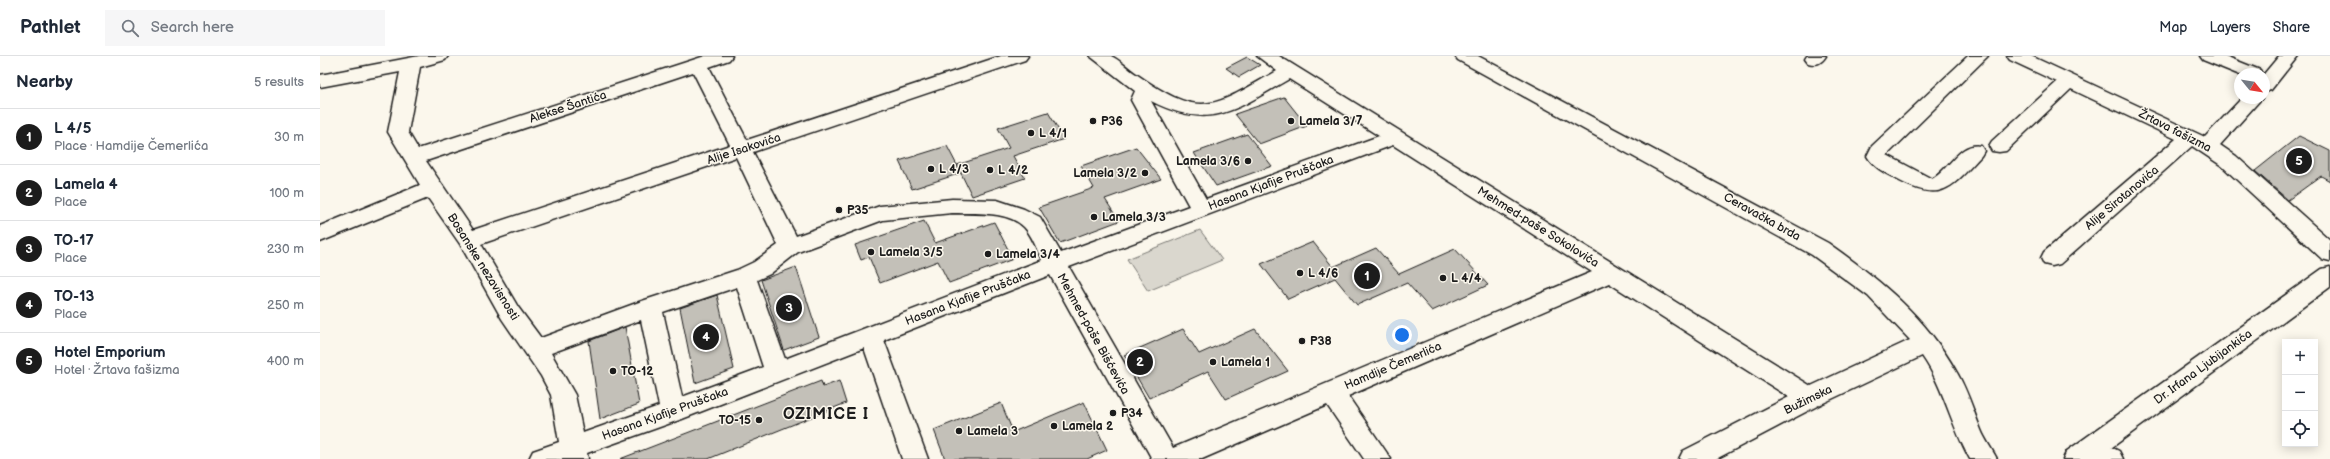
<!DOCTYPE html>
<meta charset="utf-8">
<style>
:root{--surface:#fff;--page:#f6f6f7;--text:#1f2937;--muted:#747a83;--line:#e0e1e3;--accent:#1c1c1c}
body{margin:0;font-family:"Balsamiq Sans",sans-serif;background:var(--page);color:var(--text)}
.controls{position:absolute;right:12px;bottom:12px;display:grid;overflow:hidden;border-radius:0px;box-shadow:0 2px 10px #0003}
.controls button{width:36px;height:36px;display:grid;place-items:center;padding:0;border:0;border-bottom:1px solid var(--line);background:var(--surface);color:var(--text);font:20px sans-serif}
.compass{position:absolute;left:1914px;top:12px;width:36px;height:36px;border-radius:50%;background:var(--surface);box-shadow:0 2px 10px #0003;rotate:120deg}
.you{position:absolute;left:1082px;top:279px;width:14px;height:14px;margin:-10px;border:3px solid #fff;border-radius:50%;background:#1a73e8;box-shadow:0 0 0 6px #1a73e833}
.badge{display:grid;place-items:center;width:26px;height:26px;border-radius:50%;background:var(--accent);color:#fff;font-size:13px;font-weight:700}
.pin{position:absolute;translate:-50% -50%;border:2px solid #fff;box-shadow:0 1px 4px #0006}
.list{margin:0;padding:0;list-style:none}
h2{display:flex;justify-content:space-between;align-items:center;height:52px;margin:0;padding:0 16px;font-size:17px}
h2 small{font-size:13px;font-weight:400;color:var(--muted)}
.list li{display:grid;grid-template-columns:26px 1fr auto;gap:12px;align-items:center;box-sizing:border-box;height:56px;padding:0 16px;border-top:1px solid var(--line)}
.list b{display:block;font-size:15px;white-space:nowrap}
.list p{margin:0;font-size:13px;white-space:nowrap;color:var(--muted)}
.list em{font-size:13px;font-style:normal;color:var(--muted)}
.icon{flex:none;width:22px;height:22px;fill:none;stroke:currentColor;stroke-width:2;stroke-linecap:round;stroke-linejoin:round}
.map{position:relative;flex:none;width:2010px;height:403px;overflow:hidden}
header{display:flex;align-items:center;gap:24px;box-sizing:border-box;height:56px;padding:0 20px;background:var(--surface);border-bottom:1px solid var(--line)}
header strong{font-size:19px}
nav{display:flex;gap:22px;margin-inline-start:auto;font-size:14px}
.search{width:280px;height:36px;background:var(--page);display:flex;align-items:center;gap:10px;box-sizing:border-box;padding:0 14px;border-radius:0px;color:var(--muted);font-size:15px}
main{display:flex}
aside{flex:1;background:var(--surface)}
.map>svg:first-child{display:block}
.green{fill:#dad7ce;stroke:#7b7a75}
.building{fill:#c3c0b8;stroke:#1c1c1c}
.lines{fill:none;stroke-linecap:round;stroke-linejoin:round}
.minor-casing{stroke:#1c1c1c;stroke-width:3}
.major-casing{stroke:#1c1c1c;stroke-width:3}
.minor{fill:#fbf7ec;fill-rule:evenodd}
.major{fill:#fbf7ec;fill-rule:evenodd}
.poi-dot{fill:#1c1c1c;stroke:#fbf7ec;stroke-width:1.5}
.labels{text-anchor:middle;dominant-baseline:central;stroke-width:3;stroke-linejoin:round;paint-order:stroke}
.street-label{font-size:12px;fill:#1c1c1c;stroke:#fbf7ec}
.poi-label{font-size:12px;font-weight:bold;fill:#1c1c1c;stroke:#fbf7ec;text-anchor:start}
.district-label{font-size:16px;font-weight:bold;letter-spacing:1px;fill:#1c1c1c;stroke:#fbf7ec}
</style>
<header>
<strong>Pathlet</strong>
<div class="search"><svg class="icon" aria-label="search" viewBox="0 0 24 24"><circle cx="10" cy="10" r="6"/><path d="M15 15l6 6"/></svg>Search here</div>
<nav><a>Map</a><a>Layers</a><a>Share</a></nav>
</header>
<main>
<aside>
<h2>Nearby<small>5 results</small></h2>
<ul class="list">
<li><span class="badge">1</span><div><b>L 4/5</b><p>Place · Hamdije Čemerlića</p></div><em>30 m</em></li>
<li><span class="badge">2</span><div><b>Lamela 4</b><p>Place</p></div><em>100 m</em></li>
<li><span class="badge">3</span><div><b>TO-17</b><p>Place</p></div><em>230 m</em></li>
<li><span class="badge">4</span><div><b>TO-13</b><p>Place</p></div><em>250 m</em></li>
<li><span class="badge">5</span><div><b>Hotel Emporium</b><p>Hotel · Žrtava fašizma</p></div><em>400 m</em></li>
</ul>
</aside>
<div class="map">
<svg width="2010" height="403" viewBox="0 0 2010 403">
<rect width="100%" height="100%" fill="#fbf7ec"/>
<filter id="ink" filterUnits="userSpaceOnUse"><feTurbulence type="fractalNoise" baseFrequency=".025" numOctaves="2"/><feDisplacementMap in="SourceGraphic" scale="8" xChannelSelector="R" yChannelSelector="G"/><feConvolveMatrix kernelMatrix="1 2 1 2 8 2 1 2 1" color-interpolation-filters="sRGB"/></filter>
<g filter="url(#ink)">
<path class="green" d="M880,174L902,204L828,235L807,203Z"/>
<g class="building">
<path d="M927,1L940,9L919,21L906,12Z"/>
<path d="M964,41L987,70L939,88L915,58Z"/>
<path d="M728,56L744,83L693,100L705,122L652,140L637,109L689,92L678,72Z"/>
<path d="M927,78L952,110L896,130L874,97Z"/>
<path d="M1979,80L2010,95V125L2001,120L1968,144L1935,115Z"/>
<path d="M627,90L641,117L592,133L579,105Z"/>
<path d="M816,91L841,123L785,143L799,165L740,187L719,151L774,132L761,110Z"/>
<path d="M604,165L615,187L674,166L693,203L629,227L618,205L560,227L549,201L541,204L535,189Z"/>
<path d="M993,186L1013,211L1056,192L1079,218L1135,193L1168,229L1112,255L1087,227L1037,249L1015,222L968,243L941,208Z"/>
<path d="M476,211L499,281L464,294L441,224Z"/>
<path d="M397,239L414,313L375,327L360,252Z"/>
<path d="M305,271L319,348L280,363L269,285Z"/>
<path d="M863,273L879,298L935,273L968,315L906,343L888,315L829,342L804,299Z"/>
<path d="M501,325L503,331L519,325L526,347L388,403H300Z"/>
<path d="M764,346L787,394L767,403H625L614,374L681,347L693,376Z"/>
</g>
<g class="lines">
<defs>
<g id="minor">
<path d="M99,0H128L125,4L100,11L88,76L98,93L385,0H412L409,4L389,11L427,84L681,0H708L705,4L433,96L476,180L560,150L632,143L677,144L704,153L720,161L741,197L869,150L811,44L815,35L770,0C776,0 786,0 791,0C800,4 808,13 816,18C883,65 892,51 957,15L937,0H959L1491,330L1590,284L1548,240L1492,199L1138,4L1135,0H1158L1508,187C1559,223 1605,260 1636,315C1647,333 1653,354 1661,374C1665,384 1672,393 1677,403H1650C1631,370 1624,331 1602,300L1499,349L1396,403H1359L1363,395L1469,341L1289,227L1028,340L1071,403H1044L1007,349L882,403H832L730,219L564,284L608,403H582L544,292L362,363L267,397L268,403H209L213,395L239,386L231,339L221,320L182,263L140,188L108,142L0,186V170L100,129L68,76L80,16L0,31V19ZM373,16L410,89L153,174L106,105ZM969,23L1059,80L886,143L831,45C892,76 916,53 969,23ZM1073,89L1272,216L853,392L749,211ZM416,101L458,189L434,206L417,214L322,245L221,282L198,251L161,188ZM632,157C654,158 687,154 704,171C712,179 717,194 722,204L465,303L437,224L450,218L478,196L563,164ZM417,231L443,311L362,341L343,256ZM321,264L339,350L263,377L255,339L231,297Z"/>
<path d="M1487,0H1506C1501,8 1496,9 1488,7L1485,3Z"/>
<path d="M1648,0H1668L1567,99L1612,123C1629,114 1640,85 1661,90L1664,95L1661,100C1632,131 1622,148 1578,124C1566,117 1554,112 1547,100L1552,90Z"/>
<path d="M1687,0H1711L1885,81L1922,42H1942L1900,89L1916,100L2010,184V205L2002,203L1902,110L1872,90L1740,208L1732,210L1724,208L1721,202L1724,196L1856,83L1751,33L1686,95L1679,96L1672,95L1669,90L1672,85L1737,26L1690,4Z"/>
<path d="M1880,0H1905L1940,14L1942,18L1920,19L1883,4Z"/>
<path d="M1959,0H1978L1951,34L1944,36V18Z"/>
<path d="M1772,382L1799,395L1803,403H1767L1763,401L1759,393L1763,385Z"/>
</g>
<path id="major" d="M2010,211V231L1776,403H1743L1747,395L2002,213Z"/>
</defs>
<use href="#minor" class="minor-casing"/>
<use href="#major" class="major-casing"/>
<use href="#minor" class="minor"/>
<use href="#major" class="major"/>
</g>
</g>
<g class="poi-dot">
<circle cx="773" cy="65" r="4"/>
<circle cx="971" cy="65" r="4"/>
<circle cx="711" cy="77" r="4"/>
<circle cx="928" cy="105" r="4"/>
<circle cx="611" cy="113" r="4"/>
<circle cx="670" cy="114" r="4"/>
<circle cx="825" cy="117" r="4"/>
<circle cx="519" cy="154" r="4"/>
<circle cx="774" cy="161" r="4"/>
<circle cx="551" cy="196" r="4"/>
<circle cx="668" cy="198" r="4"/>
<circle cx="980" cy="217" r="4"/>
<circle cx="1123" cy="222" r="4"/>
<circle cx="982" cy="285" r="4"/>
<circle cx="893" cy="306" r="4"/>
<circle cx="293" cy="315" r="4"/>
<circle cx="793" cy="357" r="4"/>
<circle cx="439" cy="364" r="4"/>
<circle cx="734" cy="370" r="4"/>
<circle cx="639" cy="375" r="4"/>
</g>
<g class="labels">
<g class="street-label">
<text transform="translate(248 51) rotate(-18)">Alekse Šantića</text>
<text transform="translate(1855 75) rotate(27)">Žrtava fašizma</text>
<text transform="translate(424 93) rotate(-18)">Alije Isakovića</text>
<text transform="translate(951 127) rotate(-21)">Hasana Kjafije Pruščaka</text>
<text transform="translate(1802 142) rotate(-40)">Alije Sirotanovića</text>
<text transform="translate(1442 161) rotate(29)">Ceravačka brda</text>
<text transform="translate(1218 171) rotate(32)">Mehmed-paše Sokolovića</text>
<text transform="translate(163 211) rotate(58)">Bosanske nezavisnosti</text>
<text transform="translate(648 242) rotate(-21)">Hasana Kjafije Pruščaka</text>
<text transform="translate(773 278) rotate(61)">Mehmed-paše Bišćevića</text>
<text transform="translate(1073 310) rotate(-23)">Hamdije Čemerlića</text>
<text transform="translate(1883 311) rotate(-36)">Dr. Irfana Ljubijankića</text>
<text transform="translate(1488 344) rotate(-26)">Bužimska</text>
<text transform="translate(345 358) rotate(-20)">Hasana Kjafije Pruščaka</text>
</g>
<g class="poi-label">
<text x="781" y="65">P36</text>
<text x="979" y="65">Lamela 3/7</text>
<text x="719" y="77">L 4/1</text>
<text x="920" y="105" text-anchor="end">Lamela 3/6</text>
<text x="619" y="113">L 4/3</text>
<text x="678" y="114">L 4/2</text>
<text x="817" y="117" text-anchor="end">Lamela 3/2</text>
<text x="527" y="154">P35</text>
<text x="782" y="161">Lamela 3/3</text>
<text x="559" y="196">Lamela 3/5</text>
<text x="676" y="198">Lamela 3/4</text>
<text x="988" y="217">L 4/6</text>
<text x="1131" y="222">L 4/4</text>
<text x="990" y="285">P38</text>
<text x="901" y="306">Lamela 1</text>
<text x="301" y="315">TO-12</text>
<text x="801" y="357">P34</text>
<text x="431" y="364" text-anchor="end">TO-15</text>
<text x="742" y="370">Lamela 2</text>
<text x="647" y="375">Lamela 3</text>
</g>
<g class="district-label">
<text x="506" y="358">OZIMICE I</text>
</g>
</g>
</svg>
<div class="controls">
<button>+</button>
<button>−</button>
<button><svg class="icon" aria-label="locate" viewBox="0 0 24 24"><circle cx="12" cy="12" r="6"/><path d="M12 2v4M12 18v4M2 12h4M18 12h4"/></svg></button>
</div>
<svg class="compass" viewBox="-18 -18 36 36"><path d="M0-13l5 13h-10z" fill="#e53935"/><path d="M0 13l5-13h-10z" fill="#747a83"/></svg>
<div class="you"></div>
<div class="pin badge" style="left:1047px;top:220px">1</div>
<div class="pin badge" style="left:820px;top:306px">2</div>
<div class="pin badge" style="left:469px;top:252px">3</div>
<div class="pin badge" style="left:386px;top:281px">4</div>
<div class="pin badge" style="left:1979px;top:105px">5</div>
</div>
</main>
